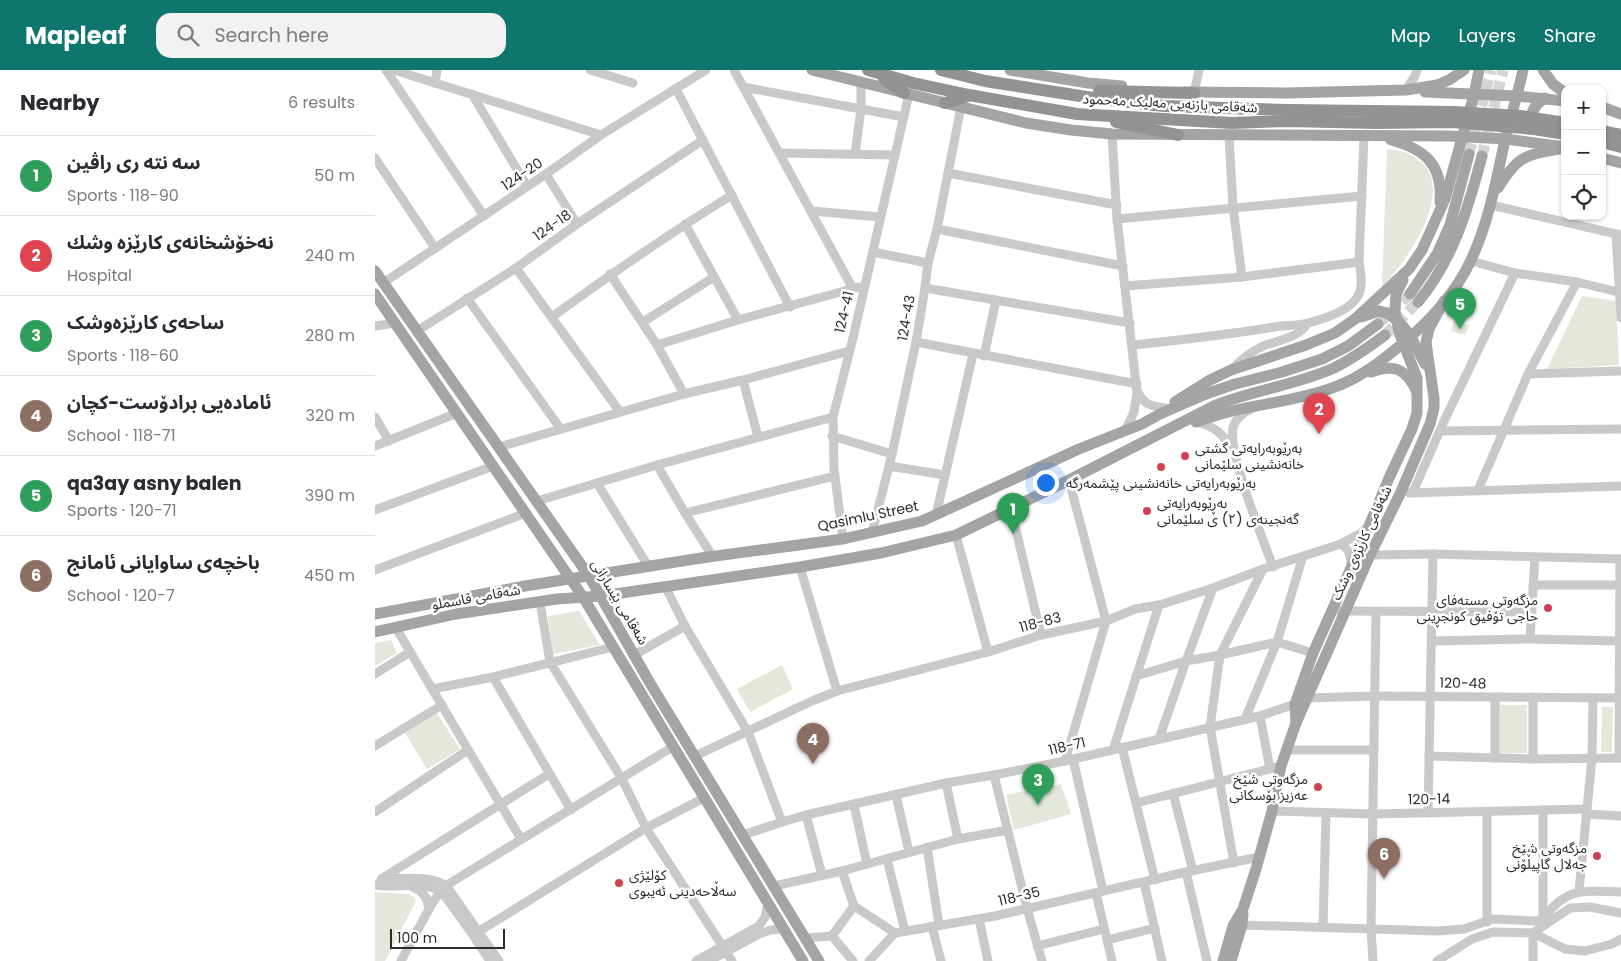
<!DOCTYPE html>
<meta charset="utf-8">
<style>
:root{--surface:#fff;--page:#f2f2f3;--text:#2b2b33;--muted:#7c7c81;--line:#e1e1e2;--accent:#0f766e}
body{margin:0;font-family:Poppins,"Noto Sans Arabic",sans-serif;background:var(--page);color:var(--text)}
.controls{position:absolute;right:15px;top:15px;display:grid;overflow:hidden;border-radius:10px;box-shadow:0 1px 4px #0004}
.controls button{width:45px;height:45px;display:grid;place-items:center;padding:0;border:0;border-bottom:1px solid var(--line);background:var(--surface);color:var(--text);font:25px sans-serif}
.scale{position:absolute;left:15px;bottom:12px;width:115px;box-sizing:border-box;padding-left:5px;border:2px solid #2c2c2c;border-top:0;font-size:14px;line-height:18px;white-space:nowrap;color:#2c2c2c;-webkit-text-stroke:4px #fff;paint-order:stroke}
.you{position:absolute;left:670px;top:412px;width:18px;height:18px;margin:-12px;border:4px solid #fff;border-radius:50%;background:#1a73e8;box-shadow:0 0 0 8px #1a73e833}
.badge{display:grid;place-items:center;width:32px;height:32px;border-radius:50%;background:var(--accent);color:#fff;font-size:16px;font-weight:700}
.pin{position:absolute;translate:-50% -41px;filter:drop-shadow(0 1px 2px #0008)}
.pin::after{content:'';position:absolute;top:26px;width:18px;height:15px;background:inherit;clip-path:polygon(0 0,100% 0,50% 100%)}
.list{margin:0;padding:0;list-style:none}
h2{display:flex;justify-content:space-between;align-items:center;height:65px;margin:0;padding:0 20px;font-size:21px}
h2 small{font-size:16px;font-weight:400;color:var(--muted)}
.list li{display:grid;grid-template-columns:32px 1fr auto;gap:15px;align-items:center;box-sizing:border-box;height:80px;padding:0 20px;border-top:1px solid var(--line)}
.list b{display:block;font-size:19px;white-space:nowrap}
.list p{margin:0;font-size:16px;white-space:nowrap;color:var(--muted)}
.list em{font-size:16px;font-style:normal;color:var(--muted)}
.icon{flex:none;width:28px;height:28px;fill:none;stroke:currentColor;stroke-width:2;stroke-linecap:round;stroke-linejoin:round}
.map{position:relative;flex:none;width:1246px;height:891px;overflow:hidden}
header{display:flex;align-items:center;gap:30px;box-sizing:border-box;height:70px;padding:0 25px;background:var(--accent);color:#fff}
header strong{font-size:24px}
nav{display:flex;gap:28px;margin-inline-start:auto;font-size:18px}
.search{width:350px;height:45px;background:var(--page);display:flex;align-items:center;gap:12px;box-sizing:border-box;padding:0 18px;border-radius:15px;color:var(--muted);font-size:19px}
main{display:flex}
aside{flex:1;background:var(--surface)}
.map>svg:first-child{display:block}
.green{fill:#e3e8db}
.lines{fill:none;stroke-linecap:round;stroke-linejoin:round}
.major-tunnel{stroke:#d5d5d5;stroke-width:11;stroke-dasharray:11 5.5;stroke-linecap:butt}
.minor{stroke:#c9c9c9;stroke-width:9}
.major{stroke:#a4a4a4;stroke-width:11}
.highway{stroke:#939393;stroke-width:12}
.poi-dot{fill:#d04251;stroke:#fff;stroke-width:2}
.labels{text-anchor:middle;dominant-baseline:central;stroke-width:5;stroke-linejoin:round;paint-order:stroke}
.street-label{font-size:14px;fill:#2c2c2c;stroke:#fff}
.poi-label{font-size:14px;fill:#2c2c2c;stroke:#fff;text-anchor:start}
</style>
<header>
<strong>Mapleaf</strong>
<div class="search"><svg class="icon" aria-label="search" viewBox="0 0 24 24"><circle cx="10" cy="10" r="6"/><path d="M15 15l6 6"/></svg>Search here</div>
<nav><a>Map</a><a>Layers</a><a>Share</a></nav>
</header>
<main>
<aside>
<h2>Nearby<small>6 results</small></h2>
<ul class="list">
<li><span class="badge" style="background:#2e9e5b">1</span><div><b>سه نته رى راڤين</b><p>Sports · 118-90</p></div><em>50 m</em></li>
<li><span class="badge" style="background:#e0444e">2</span><div><b>نەخۆشخانەی کارێزە وشك</b><p>Hospital</p></div><em>240 m</em></li>
<li><span class="badge" style="background:#2e9e5b">3</span><div><b>ساحه‌ی کارێزه‌وشک</b><p>Sports · 118-60</p></div><em>280 m</em></li>
<li><span class="badge" style="background:#8d6e63">4</span><div><b>ئامادەیی برادۆست-کچان</b><p>School · 118-71</p></div><em>320 m</em></li>
<li><span class="badge" style="background:#2e9e5b">5</span><div><b>qa3ay asny balen</b><p>Sports · 120-71</p></div><em>390 m</em></li>
<li><span class="badge" style="background:#8d6e63">6</span><div><b>باخچەی ساوایانی ئامانج</b><p>School · 120-7</p></div><em>450 m</em></li>
</ul>
</aside>
<div class="map">
<svg width="1246" height="891" viewBox="0 0 1246 891">
<rect width="100%" height="100%" fill="#fff"/>
<g class="green">
<path d="M1012,79C1018,80 1025,80 1031,83C1092,106 1034,189 1007,217Z"/>
<path d="M1207,226L1241,231L1244,295L1172,299Z"/>
<path d="M1079,251L1094,256L1090,265L1076,261Z"/>
<path d="M204,541L225,575L178,584L173,546Z"/>
<path d="M16,570L22,583L0,596V573Z"/>
<path d="M407,595L418,619L375,642L362,619Z"/>
<rect x="1122" y="635" width="30" height="48"/>
<path d="M1227,637H1238L1237,682H1226Z"/>
<path d="M62,643L85,679L52,699L30,663Z"/>
<path d="M686,714L696,744L639,760L631,725Z"/>
<path d="M0,822L33,824L39,827L41,831L10,891H0Z"/>
</g>
<g class="lines">
<g class="major-tunnel">
<path d="M1094,84L1116,0"/>
<path d="M1107,86L1128,0"/>
<path d="M1003,254L1035,224"/>
<path d="M1010,265L1043,232"/>
</g>
<g class="minor">
<path d="M11,0L109,146"/>
<path d="M19,0L226,65"/>
<path d="M215,0L258,13"/>
<path d="M359,0L478,219"/>
<path d="M60,13L62,0"/>
<path d="M368,17L529,47"/>
<path d="M301,19L415,237"/>
<path d="M1031,20L1040,6L1042,0"/>
<path d="M819,23L824,0"/>
<path d="M97,24L152,116"/>
<path d="M737,64L742,149L762,322L759,342L750,361"/>
<path d="M854,66L858,137L867,207"/>
<path d="M405,83L520,85"/>
<path d="M480,84L486,39V12"/>
<path d="M0,88L60,178"/>
<path d="M573,103L742,135"/>
<path d="M171,104L202,154"/>
<path d="M1116,135L1246,165"/>
<path d="M437,141L505,147"/>
<path d="M742,149L987,126"/>
<path d="M310,154L363,250"/>
<path d="M562,159L748,196"/>
<path d="M1241,164L1246,248"/>
<path d="M498,182L553,193"/>
<path d="M1096,191L1140,203L1202,212L1243,222L1246,221"/>
<path d="M141,198L245,342"/>
<path d="M235,204L282,275L309,324"/>
<path d="M8,213L171,104L226,65L331,0"/>
<path d="M750,216L867,207L984,192"/>
<path d="M550,218L755,253"/>
<path d="M92,228L185,358"/>
<path d="M177,247C236,204 295,163 357,125"/>
<path d="M268,252L339,207"/>
<path d="M0,256L20,253"/>
<path d="M42,261L141,198L202,154L328,70"/>
<path d="M541,272L762,314"/>
<path d="M282,275L363,250L484,217"/>
<path d="M758,275C805,270 852,265 899,257C910,255 923,256 933,253C949,249 971,242 981,229C989,219 986,204 984,192L989,66"/>
<path d="M609,286L621,230"/>
<path d="M857,299C866,290 874,283 886,277C902,270 922,269 932,254"/>
<path d="M1153,304L1246,301"/>
<path d="M368,310L383,367"/>
<path d="M763,322C769,337 782,337 797,339"/>
<path d="M876,339C868,343 860,349 858,358C853,384 888,469 898,497"/>
<path d="M0,347L14,371"/>
<path d="M820,352C839,355 848,364 858,380"/>
<path d="M1065,361L1246,359"/>
<path d="M457,366L517,384"/>
<path d="M0,376L82,343"/>
<path d="M124,377L309,324L368,310L474,281"/>
<path d="M282,395L310,443L338,487"/>
<path d="M514,396L570,405"/>
<path d="M222,413L273,496"/>
<path d="M1103,420L1153,304L1202,212"/>
<path d="M1038,422L1070,349L1140,203"/>
<path d="M1034,423L1246,416"/>
<path d="M162,431L282,395L458,347"/>
<path d="M636,439L666,565"/>
<path d="M0,440L118,396"/>
<path d="M310,443L460,406"/>
<path d="M561,445L598,284"/>
<path d="M497,463L517,384L541,272L550,218L553,193L562,159L586,37"/>
<path d="M581,465L613,582"/>
<path d="M468,469L459,399L458,347L478,268L534,24"/>
<path d="M966,474C975,480 976,487 976,497"/>
<path d="M995,485L1058,484L1246,489"/>
<path d="M425,497L462,621"/>
<path d="M0,500L151,443"/>
<path d="M1158,515H1245"/>
<path d="M290,516L310,556L373,662L407,752"/>
<path d="M165,532L175,592L247,709L271,758L357,891"/>
<path d="M965,541L1157,542"/>
<path d="M21,558L146,769"/>
<path d="M1155,569L1160,487"/>
<path d="M1057,571L1155,569L1244,571"/>
<path d="M259,585L310,556"/>
<path d="M0,604L35,582"/>
<path d="M761,606L811,591L845,585L902,572L938,583"/>
<path d="M118,607L196,740"/>
<path d="M57,619L118,607L238,577"/>
<path d="M1120,627V688"/>
<path d="M1158,627V689"/>
<path d="M885,646L895,699"/>
<path d="M870,649L902,572L928,486"/>
<path d="M784,669L811,591L838,518"/>
<path d="M0,676L67,635"/>
<path d="M747,677L780,810"/>
<path d="M738,680L784,535"/>
<path d="M912,680H999"/>
<path d="M320,686L437,631L462,621L613,582L666,565L731,551L760,539L784,535L838,518L888,499L966,474L986,463L993,457"/>
<path d="M1054,686L1158,689L1246,688"/>
<path d="M1244,688L1245,489"/>
<path d="M698,689L728,821"/>
<path d="M690,691L731,551L694,410"/>
<path d="M619,705L652,838L667,891"/>
<path d="M571,713L583,769"/>
<path d="M798,723L818,801"/>
<path d="M521,725L534,782"/>
<path d="M761,733L906,696"/>
<path d="M479,735L492,794"/>
<path d="M1168,740V849"/>
<path d="M897,741L999,744L1211,739"/>
<path d="M0,742L93,680"/>
<path d="M1053,743L1058,484"/>
<path d="M1211,744L1246,746"/>
<path d="M431,745L447,805"/>
<path d="M368,765L407,752L431,745L571,713L619,705L690,691L885,646L920,634L932,628L1000,626L1244,628"/>
<path d="M552,777L564,855"/>
<path d="M512,789L530,861"/>
<path d="M859,793L835,657L845,585L888,499"/>
<path d="M467,801L479,836"/>
<path d="M811,802L832,891"/>
<path d="M6,809L174,704"/>
<path d="M8,809C26,809 60,804 73,818L124,891"/>
<path d="M769,812L787,891"/>
<path d="M0,815C22,819 48,810 67,822L98,865L115,891"/>
<path d="M399,816L467,801L583,769L633,760"/>
<path d="M38,817C48,821 53,828 54,839"/>
<path d="M1204,821L1217,688L1218,628"/>
<path d="M721,823L737,891"/>
<path d="M604,849L613,891"/>
<path d="M1112,852V742"/>
<path d="M867,855L1062,861L1089,859L1118,849L1160,851L1168,849C1192,816 1209,821 1246,822"/>
<path d="M557,856L566,891"/>
<path d="M948,857L951,743"/>
<path d="M1158,863L1195,838L1215,837L1246,843"/>
<path d="M98,865L271,758L329,728"/>
<path d="M457,866L478,891"/>
<path d="M430,868L457,866L479,836L520,863L620,846L811,802L884,787"/>
<path d="M732,870L780,858"/>
<path d="M662,876L729,859"/>
<path d="M26,891L54,839L67,818L299,676"/>
<path d="M321,891L384,856L390,847L393,833"/>
<path d="M334,891L384,864L396,860L408,859"/>
<path d="M494,891L520,863"/>
<path d="M998,891L996,858L1001,542"/>
<path d="M1062,891L1097,869L1118,862L1158,863L1190,879L1210,881L1237,874L1246,869"/>
<path d="M1158,891V863"/>
</g>
<g class="major">
<path d="M437,0L651,53L696,60L737,64L1074,66L1131,69L1190,77"/>
<path d="M635,0L713,13L747,16"/>
<path d="M1168,0L1178,14L1190,23"/>
<path d="M810,22L911,23L1031,20L1062,15L1074,10L1089,0"/>
<path d="M1050,22L1142,26L1190,31"/>
<path d="M1227,37L1246,44"/>
<path d="M1154,55C1155,44 1160,34 1170,28"/>
<path d="M1016,70C1051,79 1068,96 1065,132"/>
<path d="M1227,88L1246,93"/>
<path d="M1123,118C1142,87 1149,85 1184,79"/>
<path d="M0,201L214,506L275,613L444,891"/>
<path d="M0,224L208,527L428,891"/>
<path d="M1035,224L1062,184L1075,155L1094,84"/>
<path d="M1043,232C1078,190 1093,139 1107,86"/>
<path d="M986,247L1004,241C1028,245 1040,275 1050,294"/>
<path d="M996,302C1019,294 1030,298 1041,320"/>
<path d="M800,332L835,310L856,300L931,275L960,263L980,249L1034,199L1047,180L1070,129L1099,25L1104,0"/>
<path d="M821,352C833,348 845,344 857,341C891,333 924,330 957,318C981,310 1001,295 1021,279C1051,255 1080,225 1096,190C1114,152 1121,110 1130,70C1136,46 1143,23 1148,0"/>
<path d="M0,544L150,516L326,488L468,469L547,451L704,379L767,354L785,344L831,324L860,314L907,302L947,289L973,276L1003,254"/>
<path d="M0,562L81,544L182,529L226,526L425,497L506,483L581,465L694,410L841,335C879,320 921,315 959,298C977,289 994,277 1010,265"/>
<path d="M921,653L920,634L938,583L984,480L1014,408L1037,359L1042,343V308L1024,262L1020,241L1021,224L1028,210"/>
<path d="M848,891L858,856L868,839L881,799L897,741L906,696L921,653L995,485L1025,424L1055,354L1059,338V328L1051,272L1054,259L1069,231"/>
<path d="M856,891L867,855L868,844"/>
</g>
<g class="highway">
<path d="M493,0L538,13L594,25L702,44L857,53L912,51L1001,53L1078,52L1159,59L1190,64"/>
<path d="M566,0L610,11L718,28L789,36L913,40L1079,42L1145,46L1190,53"/>
<path d="M509,9L529,23"/>
<path d="M724,21L819,23"/>
<path d="M570,33L593,26"/>
<path d="M741,52L803,65"/>
<path d="M1227,61L1246,65"/>
<path d="M1227,72L1246,77"/>
</g>
</g>
<g class="poi-dot">
<circle cx="810" cy="386" r="5"/>
<circle cx="786" cy="397" r="5"/>
<circle cx="772" cy="441" r="5"/>
<circle cx="1173" cy="538" r="5"/>
<circle cx="943" cy="717" r="5"/>
<circle cx="1222" cy="786" r="5"/>
<circle cx="244" cy="813" r="5"/>
</g>
<g class="labels">
<g class="street-label">
<text transform="translate(795 33) rotate(3)">شەقامی بازنەیی مەلیک مەحمود</text>
<text transform="translate(147 104) rotate(-34)">124-20</text>
<text transform="translate(177 155) rotate(-35)">124-18</text>
<text transform="translate(469 242) rotate(-77)">124-41</text>
<text transform="translate(531 248) rotate(-80)">124-43</text>
<text transform="translate(493 446) rotate(-12)">Qasimlu Street</text>
<text transform="translate(986 473) rotate(-65)">شەقامی کارێزەی وشک</text>
<text transform="translate(101 527) rotate(-10)">شەقامی قاسملو</text>
<text transform="translate(245 532) rotate(59)">شەقامی بێسارانی</text>
<text transform="translate(665 552) rotate(-15)">118-83</text>
<text transform="translate(1088 613) rotate(1)">120-48</text>
<text transform="translate(692 676) rotate(-13)">118-71</text>
<text transform="translate(1054 729) rotate(-1)">120-14</text>
<text transform="translate(644 826) rotate(-13)">118-35</text>
</g>
<g class="poi-label">
<text x="820" y="378">بەرێوبەرایەتی گشتی<tspan x="820" dy="16">خانەنشینی سلێمانی</tspan></text>
<text x="786" y="413" text-anchor="middle">بەرێوبەرایەتی خانەنشینی پێشمەرگە</text>
<text x="782" y="433">بەڕێوبەرایەتی<tspan x="782" dy="16">گەنجینەی (۲) ی سلێمانی</tspan></text>
<text x="1163" y="530" text-anchor="end">مزگەوتی مستەفاى<tspan x="1163" dy="16">حاجى تۆفيق کونجڕینی</tspan></text>
<text x="933" y="709" text-anchor="end">مزگەوتی شێخ<tspan x="933" dy="16">عەزیز بۆسکانی</tspan></text>
<text x="1212" y="778" text-anchor="end">مزگەوتی شێخ<tspan x="1212" dy="16">جەلال گاپیڵۆنی</tspan></text>
<text x="254" y="805">کۆلێژی<tspan x="254" dy="16">سەڵاحەدینی ئەیبوی</tspan></text>
</g>
</g>
</svg>
<div class="controls">
<button>+</button>
<button>−</button>
<button><svg class="icon" aria-label="locate" viewBox="0 0 24 24"><circle cx="12" cy="12" r="6"/><path d="M12 2v4M12 18v4M2 12h4M18 12h4"/></svg></button>
</div>
<div class="scale">100 m</div>
<div class="you"></div>
<div class="pin badge" style="left:638px;top:464px;background:#2e9e5b">1</div>
<div class="pin badge" style="left:944px;top:364px;background:#e0444e">2</div>
<div class="pin badge" style="left:663px;top:735px;background:#2e9e5b">3</div>
<div class="pin badge" style="left:438px;top:694px;background:#8d6e63">4</div>
<div class="pin badge" style="left:1085px;top:259px;background:#2e9e5b">5</div>
<div class="pin badge" style="left:1009px;top:809px;background:#8d6e63">6</div>
</div>
</main>
